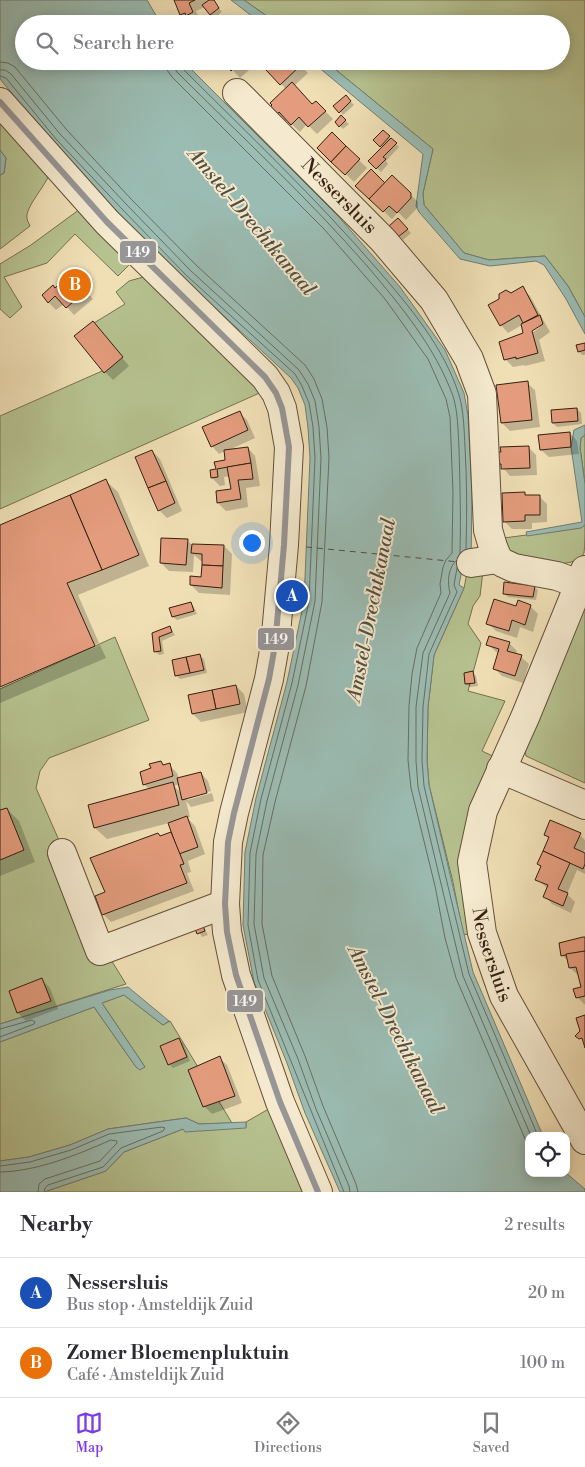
<!DOCTYPE html>
<meta charset="utf-8">
<style>
:root{--surface:#fff;--page:#f2f2f3;--text:#2b2b33;--muted:#7c7c81;--line:#e1e1e2;--accent:#7c3aed}
body{margin:0;font-family:"Libre Bodoni",serif;background:var(--page);color:var(--text)}
.controls{position:absolute;right:15px;bottom:15px;display:grid;overflow:hidden;border-radius:10px;box-shadow:0 2px 12px #0003}
.controls button{width:45px;height:45px;display:grid;place-items:center;padding:0;border:0;border-bottom:1px solid var(--line);background:var(--surface);color:var(--text);font:25px sans-serif}
.you{position:absolute;left:251px;top:542px;width:18px;height:18px;margin:-12px;border:4px solid #fff;border-radius:50%;background:#1a73e8;box-shadow:0 0 0 8px #1a73e833}
.badge{display:grid;place-items:center;width:32px;height:32px;border-radius:50%;background:var(--accent);color:#fff;font-size:16px;font-weight:700}
.pin{position:absolute;translate:-50% -50%;border:2px solid #fff;box-shadow:0 1px 5px #0006}
.list{margin:0;padding:0;list-style:none}
h2{display:flex;justify-content:space-between;align-items:center;height:65px;margin:0;padding:0 20px;font-size:21px}
h2 small{font-size:16px;font-weight:400;color:var(--muted)}
.list li{display:grid;grid-template-columns:32px 1fr auto;gap:15px;align-items:center;box-sizing:border-box;height:70px;padding:0 20px;border-top:1px solid var(--line)}
.list b{display:block;font-size:19px;white-space:nowrap}
.list p{margin:0;font-size:16px;white-space:nowrap;color:var(--muted)}
.list em{font-size:16px;font-style:normal;color:var(--muted)}
.icon{flex:none;width:28px;height:28px;fill:none;stroke:currentColor;stroke-width:2;stroke-linecap:round;stroke-linejoin:round}
.map{position:relative;flex:none;width:585px;height:1192px;overflow:hidden}
.search{position:absolute;background:var(--surface);box-shadow:0 2px 12px #0003;left:15px;right:15px;top:15px;height:55px;display:flex;align-items:center;gap:12px;box-sizing:border-box;padding:0 18px;border-radius:28px;color:var(--muted);font-size:19px}
.sheet{height:205px;background:var(--surface)}
nav{display:flex;justify-content:space-around;align-items:center;box-sizing:border-box;height:70px;border-top:1px solid var(--line);background:var(--surface);font-size:14px;color:var(--muted)}
nav a{display:grid;justify-items:center;gap:2px}
nav .on{color:var(--accent)}
.map>svg:first-child{display:block}
.green{fill:#b6c290;stroke:#767050}
.water{fill:#9bbcb3;stroke:#727d72}
.shadow{fill:#0003;fill-rule:evenodd}
.lines{fill:none;stroke-linecap:round;stroke-linejoin:round}
.shore{stroke:#686e62;stroke-width:1}
.ferry{stroke:#544e41;stroke-width:1;stroke-dasharray:6 5;stroke-linecap:butt}
.building{fill:#e39c7d;stroke:#351f10}
.minor-casing{stroke:#644f39;stroke-width:30}
.minor{stroke:#f5eacf;stroke-width:28}
.bus-1-casing{stroke:#f5eacf;stroke-width:10}
.bus-1{stroke:#979697;stroke-width:6}
.labels{text-anchor:middle;dominant-baseline:central;stroke-width:4;stroke-linejoin:round;paint-order:stroke}
.street-label{font-size:19px;fill:#351f10;stroke:#f5eacf}
.water-label{font-size:20px;font-style:italic;fill:#544e41;stroke:#f5eacf}
.line-badge{stroke:#f5eacf;stroke-width:2}
.badge-label{font-size:14px;text-anchor:middle;font-weight:bold;fill:#fff}
</style>
<div class="map">
<svg width="585" height="1192" viewBox="0 0 585 1192">
<rect width="100%" height="100%" fill="#f0dfb5"/>
<filter id="stains"><feTurbulence type="fractalNoise" baseFrequency=".004" numOctaves="4"/><feColorMatrix values="0 0 0 0 .2 0 0 0 0 .09 0 0 0 0 .02 0 0 0 .5 -.17"/></filter>
<radialGradient id="worn" r=".72"><stop offset=".6" stop-color="#630" stop-opacity="0"/><stop offset="1" stop-color="#630" stop-opacity=".3"/></radialGradient>
<g class="green">
<path d="M244,0H585V317L568,286L545,256L489,260L464,253L424,205L423,193L433,149L325,61H561V24H278Z"/>
<path d="M0,117L49,175C45,186 25,208 27,218C27,221 29,223 30,226L0,249V175L4,173L6,158L0,150Z"/>
<path d="M80,209L132,262L118,276L75,234L47,263L4,277L22,307L10,318L0,309V264L31,245Z"/>
<path d="M147,276L264,391L0,509V416L109,368L94,323L125,304L116,292L129,281Z"/>
<path d="M585,435V484L580,447L581,438Z"/>
<path d="M585,525C585,533 585,545 584,553C576,572 523,561 511,552C505,549 501,544 496,539L580,528Z"/>
<path d="M483,571L480,596L473,606L468,624L481,643L468,691L505,701L482,751L497,758L473,819L478,936L463,934L453,882L429,785L427,760L428,707L434,655L464,588L467,573Z"/>
<path d="M585,586V783L526,756L525,750Z"/>
<path d="M115,637L149,720L49,758L40,771L36,788L113,963L126,984L0,1024V689Z"/>
<path d="M124,995L163,1025L170,1021L232,1123L199,1124L186,1118L108,1129L70,1145L29,1157L0,1161V1042L94,1007L136,1067L140,1069L145,1067L102,1003Z"/>
<path d="M272,1107L307,1192H44L106,1171L124,1152L183,1129L246,1127V1122Z"/>
</g>
<g class="water">
<path d="M0,0H147L161,24H24V61H183L338,216L400,287L445,350L464,393L468,415L472,493L471,563L462,570L459,585L464,588L434,655L428,707L427,760L429,785L473,972L543,1136H529V1173H566L585,1189V1192H340L305,1113L287,1063L254,982L243,925L245,852L256,798L287,682L304,601L310,458L308,428L305,405L298,388L291,378L183,278L118,213L52,142L0,79Z"/>
<path d="M231,0H244L278,24H262Z"/>
<path d="M311,61H325L433,149L423,193L424,205L464,253L489,260L545,256L568,286L585,317V334L566,299L544,265L536,261L490,266L460,259L419,212L416,206L423,154Z"/>
<path d="M0,150L6,158L4,173L0,175Z"/>
<path d="M585,425V435L581,438L580,448L585,484V525L581,528L527,536L526,532L582,522L571,447L574,430Z"/>
<path d="M128,987L169,1021L163,1025L124,995L102,1003L145,1067L140,1070L136,1067L94,1007L0,1042V1024L110,990Z"/>
<path d="M186,1118L199,1124L246,1122V1128L185,1132L183,1129L124,1152L106,1171L44,1192H0V1161L29,1157L70,1145L108,1129Z"/>
</g>
<g class="shadow">
<path d="M175,0H213L222,12L214,18L205,7L196,11L200,20L195,23L192,21L189,22L182,14Z"/>
<path d="M224,61H253L256,64L240,78Z"/>
<path d="M297,61L308,73L294,86L313,106L316,102L333,119L317,134L307,124L300,132L287,120L283,124L269,109L286,89L267,70Z"/>
<path d="M346,96L354,105L343,115L335,106Z"/>
<path d="M341,117L349,124L343,129L336,122Z"/>
<path d="M383,131L399,147L386,161L388,164L381,172L370,161L383,148L375,140Z"/>
<path d="M333,134L367,168L354,182L319,148Z"/>
<path d="M392,177L418,202V207L406,220L398,212L392,219L357,186L385,185Z"/>
<path d="M402,223L411,233L403,240L391,226Z"/>
<path d="M72,275L93,299L74,315L64,304L56,310L48,302L55,289Z"/>
<path d="M522,288L530,296L550,332L539,340L545,361L525,366L524,365L513,367L506,360L525,333L522,325L508,333L501,325L510,294ZM538,325L540,327L528,336L526,334Z"/>
<path d="M100,331L129,366L113,380L105,372Z"/>
<path d="M585,344V355H582L579,351Z"/>
<path d="M527,383L535,390L540,427L510,431L502,423Z"/>
<path d="M577,409L581,413L582,424L557,427L553,423Z"/>
<path d="M239,412L247,420L255,438L229,450L248,448L255,456L260,486L246,488L248,507L226,511L218,503L217,492L233,490L230,476L224,477L225,485L220,486L212,478V471L217,470L216,463L227,461L225,451L219,454L212,446Z"/>
<path d="M570,433L577,441L579,454L549,457L541,450Z"/>
<path d="M528,447L536,455L537,475L510,476L499,463Z"/>
<path d="M152,451L160,459L182,511L167,518L159,510Z"/>
<path d="M106,481L118,492L149,566L78,595L99,643L0,685V526Z"/>
<path d="M524,494L527,496H539L547,504V522L532,523V529H512L504,521Z"/>
<path d="M187,540L192,545L224,546L232,554L230,595L199,593L191,585L202,578L203,561H201L194,555L193,572L169,571L161,563Z"/>
<path d="M534,587L538,590L536,600L508,597L504,593Z"/>
<path d="M190,603L194,607L197,614L177,620L173,617L171,609Z"/>
<path d="M530,606L538,614L533,632L520,627L517,638L496,631L488,623L517,608Z"/>
<path d="M170,627L175,635L162,641L164,654L159,655L155,651L154,634Z"/>
<path d="M509,643L517,651L516,655L521,657L529,664L523,683L502,676L494,668L499,653L496,652L488,644Z"/>
<path d="M100,645L106,658L0,703V688Z"/>
<path d="M200,656L204,659L207,673L180,679L176,675Z"/>
<path d="M473,673L476,676L478,686L470,687L466,684Z"/>
<path d="M236,686L244,694L248,712L201,722L193,714Z"/>
<path d="M161,762L165,766L169,765L177,773L179,779L201,773L208,781L211,791L187,797V800L212,793L214,801L191,807L186,801L190,817L187,818L195,826L205,854L188,861L191,872L187,873L194,891L111,922L103,914L107,893L161,837L172,833L169,823L107,839L95,828L150,790L144,784L153,769ZM180,784L182,794L174,786Z"/>
<path d="M7,809L19,821L35,862L0,876V812Z"/>
<path d="M545,835H580L585,840V849L583,853L585,854V874L577,870L567,894L575,902L571,913L552,904L545,896L548,889L537,879L542,868L538,864L549,839Z"/>
<path d="M202,924L208,935L202,937L196,927Z"/>
<path d="M585,938V1005L577,997L582,988L578,975L570,968L569,962L562,955Z"/>
<path d="M42,980L50,988L58,1009L26,1021L18,1013L10,992Z"/>
<path d="M179,1040L183,1043L190,1061L173,1068L169,1064Z"/>
<path d="M219,1058L227,1065L242,1103L212,1114L204,1106Z"/>
</g>
<g class="lines">
<g class="shore">
<path d="M166,61L167,70L172,77L324,229L385,299L428,359L446,399L450,417L453,493L452,553L446,560L443,567L440,584L441,593L417,648L412,674L409,706L408,760L411,788L435,886L445,938L456,978L529,1148"/>
<path d="M173,61L174,67L177,72C241,136 308,198 368,267C401,306 435,347 453,396C458,412 458,431 459,448C460,483 461,519 460,554"/>
<path d="M180,61L182,68C248,134 316,198 377,269C409,306 444,347 459,395C464,412 464,430 465,447C467,481 467,515 466,549"/>
<path d="M0,62L8,63L15,67L66,129L132,200L196,265L305,365L314,379L322,399L327,427L329,458L322,602L306,686L275,802L263,855L262,924L272,976L305,1056L323,1106L356,1184L358,1192"/>
<path d="M0,70H5L11,74L60,134L127,205L190,270L299,370L308,384L315,401L319,427L321,458L315,601L298,685L267,801L256,854L254,924L264,978L298,1059L316,1109L349,1186L350,1192"/>
<path d="M0,76L6,78L56,139L122,209L186,275L295,374L302,386L309,403L313,427L315,458L309,601L292,683L261,799L250,853L248,925L258,980L344,1192"/>
<path d="M457,560C448,567 447,582 450,593L423,653L416,707V761L418,787L463,976L531,1136"/>
<path d="M457,568L454,585L457,592L429,654L423,707L422,760L424,786L469,974L538,1136"/>
<path d="M0,1029L32,1020L35,1022L34,1024L0,1037"/>
<path d="M0,1166L30,1162L71,1150L109,1134L162,1127L165,1128L163,1131L121,1148L103,1167L48,1185L45,1188L44,1192"/>
<path d="M0,1172C39,1171 76,1155 111,1140L117,1141V1143L100,1161L45,1179L39,1184L38,1192"/>
</g>
<path class="ferry" d="M306,547L459,562"/>
</g>
<g class="building">
<path d="M174,0H195L189,3L193,12L186,16L185,13L180,15Z"/>
<path d="M209,0H214L219,8L210,15L202,5Z"/>
<path d="M223,61H242L231,71Z"/>
<path d="M275,61H298L301,65L280,85L266,70Z"/>
<path d="M292,82L312,104L316,101L326,111L308,127L299,117L291,125L279,112L275,117L268,109L272,105L270,103Z"/>
<path d="M346,95L351,101L339,113L333,106Z"/>
<path d="M341,115L346,120L339,127L335,122Z"/>
<path d="M383,130L390,136L380,147L373,140Z"/>
<path d="M332,132L346,146L331,162L317,148Z"/>
<path d="M391,138L397,143L383,157L386,159L376,169L368,161Z"/>
<path d="M346,146L360,159L345,175L331,162Z"/>
<path d="M371,169L385,183L369,199L355,186Z"/>
<path d="M392,175L411,193V198L397,213L389,206L383,212L369,199Z"/>
<path d="M398,218L408,229L398,237L389,226Z"/>
<path d="M72,273L86,291L66,308L55,296L48,303L42,295L53,285L55,288Z"/>
<path d="M523,286L538,315L523,323L519,315L500,326L488,305L499,299V294L506,290L511,293Z"/>
<path d="M540,315L543,324L532,331L538,353L516,359V357L504,360L499,342L523,333L521,324Z"/>
<path d="M93,321L123,357L104,373L74,336Z"/>
<path d="M585,343V350L578,352L576,345Z"/>
<path d="M528,381L532,420L501,423L496,385Z"/>
<path d="M577,408L578,421L552,423L551,410Z"/>
<path d="M240,411L248,430L211,447L202,427Z"/>
<path d="M570,432L571,447L540,450L538,435Z"/>
<path d="M529,446L530,468L501,469V464H498L497,452H501L500,447Z"/>
<path d="M248,447L251,463L217,469L218,477L211,478L210,470L216,469L214,462L225,460L224,450Z"/>
<path d="M152,450L166,481L148,488L135,457Z"/>
<path d="M251,463L253,479L238,480L241,499L217,503L216,491L231,489L227,467Z"/>
<path d="M106,479L139,555L102,570L70,495Z"/>
<path d="M166,481L175,503L158,511L148,488Z"/>
<path d="M525,492V495H540V515H525V521L503,522L502,493Z"/>
<path d="M70,495L102,570L67,583L95,646L0,687V525Z"/>
<path d="M161,538L188,539L186,565L160,563Z"/>
<path d="M192,544L224,545L223,566L202,565V554L191,553Z"/>
<path d="M202,565L223,566L222,588L190,585V576L201,577Z"/>
<path d="M504,582L535,586L533,597L503,594Z"/>
<path d="M494,599L516,606L518,600L531,605L525,625L512,620L509,631L486,624Z"/>
<path d="M191,602L194,611L172,617L169,608Z"/>
<path d="M170,626L172,632L159,637L161,651L154,652L152,633Z"/>
<path d="M489,636L510,642L507,651L522,655L515,676L493,669L499,649L486,645Z"/>
<path d="M200,654L204,670L190,673L186,657Z"/>
<path d="M186,657L190,673L175,676L172,660Z"/>
<path d="M473,671L475,683L465,684L464,673Z"/>
<path d="M236,685L240,704L216,709L212,690Z"/>
<path d="M212,690L216,709L192,714L188,695Z"/>
<path d="M161,761L163,765L170,763L173,776L143,785L140,772L151,768L149,764Z"/>
<path d="M201,772L207,793L182,800L177,778Z"/>
<path d="M173,782L179,805L94,828L88,805Z"/>
<path d="M7,808L24,850L0,860V810Z"/>
<path d="M187,816L198,847L179,854L168,823Z"/>
<path d="M550,820L581,833L574,848L585,853V864L583,869L543,851L549,837L544,835Z"/>
<path d="M171,832L184,864L180,865L187,883L102,915L95,896L105,892L90,858L158,833L160,836Z"/>
<path d="M543,851L570,863L558,889L568,893L563,906L543,897L548,885L535,880L541,866L537,864Z"/>
<path d="M202,923L205,931L197,934L194,926Z"/>
<path d="M583,937H585V951L561,956L559,943Z"/>
<path d="M585,951V996L576,998L573,989L581,987L576,967L569,968L566,954Z"/>
<path d="M42,978L51,1001L17,1013L9,991Z"/>
<path d="M585,1015V1048L582,1038L579,1039L575,1036L580,1031L576,1018Z"/>
<path d="M179,1038L187,1057L168,1065L160,1046Z"/>
<path d="M220,1056L235,1096L203,1107L188,1070Z"/>
</g>
<g class="lines">
<defs>
<g id="minor">
<path id="s1" d="M237,93L383,240L434,300L469,359L482,394L488,530L493,547L498,559L503,563L514,568L557,576L579,584"/>
<path d="M0,102L107,222L265,377L276,393L282,408L289,447L284,545L275,645L269,679L234,813L228,842L225,904L227,932L236,975L280,1102L318,1192"/>
<path d="M471,563L498,559"/>
<path id="s2" d="M585,570L526,715L483,811L472,862L482,933L504,996L585,1140"/>
<path d="M501,769L585,805"/>
<path d="M62,853L100,951L225,904"/>
</g>
</defs>
<use href="#minor" class="minor-casing"/>
<use href="#minor" class="minor"/>
<defs>
<path id="bus-1" d="M0,102L107,222L265,377L276,393L282,408L289,447L284,545L275,645L269,679L234,813L228,842L225,904L227,932L236,975L280,1102L318,1192"/>
</defs>
<use href="#bus-1" class="bus-1-casing"/>
<use href="#bus-1" class="bus-1"/>
</g>
<g class="labels">
<g class="street-label">
<text stroke="none"><textPath href="#s1" startOffset="145">Nessersluis</textPath></text>
<text stroke="none"><textPath href="#s2" startOffset="409">Nessersluis</textPath></text>
</g>
<g class="water-label">
<text transform="translate(251 222) rotate(50)">Amstel-Drechtkanaal</text>
<text transform="translate(372 610) rotate(-79)">Amstel-Drechtkanaal</text>
<text transform="translate(395 1030) rotate(63)">Amstel-Drechtkanaal</text>
</g>
</g>
<g class="line-badge">
<rect x="119" y="240" width="38" height="24" rx="5" fill="#979697"/>
<rect x="257" y="627" width="38" height="24" rx="5" fill="#979697"/>
<rect x="226" y="989" width="38" height="24" rx="5" fill="#979697"/>
</g>
<g class="badge-label">
<text x="138" y="257">149</text>
<text x="276" y="644">149</text>
<text x="245" y="1006">149</text>
</g>
<rect width="100%" height="100%" filter="url(#stains)"/>
<rect width="100%" height="100%" fill="url(#worn)"/>
</svg>
<div class="controls">
<button><svg class="icon" aria-label="locate" viewBox="0 0 24 24"><circle cx="12" cy="12" r="6"/><path d="M12 2v4M12 18v4M2 12h4M18 12h4"/></svg></button>
</div>
<div class="you"></div>
<div class="pin badge" style="left:292px;top:596px;background:#1a4fb4">A</div>
<div class="pin badge" style="left:75px;top:285px;background:#e8710a">B</div>
<div class="search"><svg class="icon" aria-label="search" viewBox="0 0 24 24"><circle cx="10" cy="10" r="6"/><path d="M15 15l6 6"/></svg>Search here</div>
</div>
<section class="sheet">
<h2>Nearby<small>2 results</small></h2>
<ul class="list">
<li><span class="badge" style="background:#1a4fb4">A</span><div><b>Nessersluis</b><p>Bus stop · Amsteldijk Zuid</p></div><em>20 m</em></li>
<li><span class="badge" style="background:#e8710a">B</span><div><b>Zomer Bloemenpluktuin</b><p>Café · Amsteldijk Zuid</p></div><em>100 m</em></li>
</ul>
</section>
<nav>
<a class="on"><svg class="icon" aria-label="map" viewBox="0 0 24 24"><path d="M3 6l6-2 6 2 6-2v14l-6 2-6-2-6 2zM9 4v14M15 6v14"/></svg>Map</a>
<a><svg class="icon" aria-label="directions" viewBox="0 0 24 24"><path d="M12 3l9 9-9 9-9-9zM9 14v-3h6M13 9l2 2-2 2"/></svg>Directions</a>
<a><svg class="icon" aria-label="saved" viewBox="0 0 24 24"><path d="M7 4h10v16l-5-4-5 4z"/></svg>Saved</a>
</nav>
